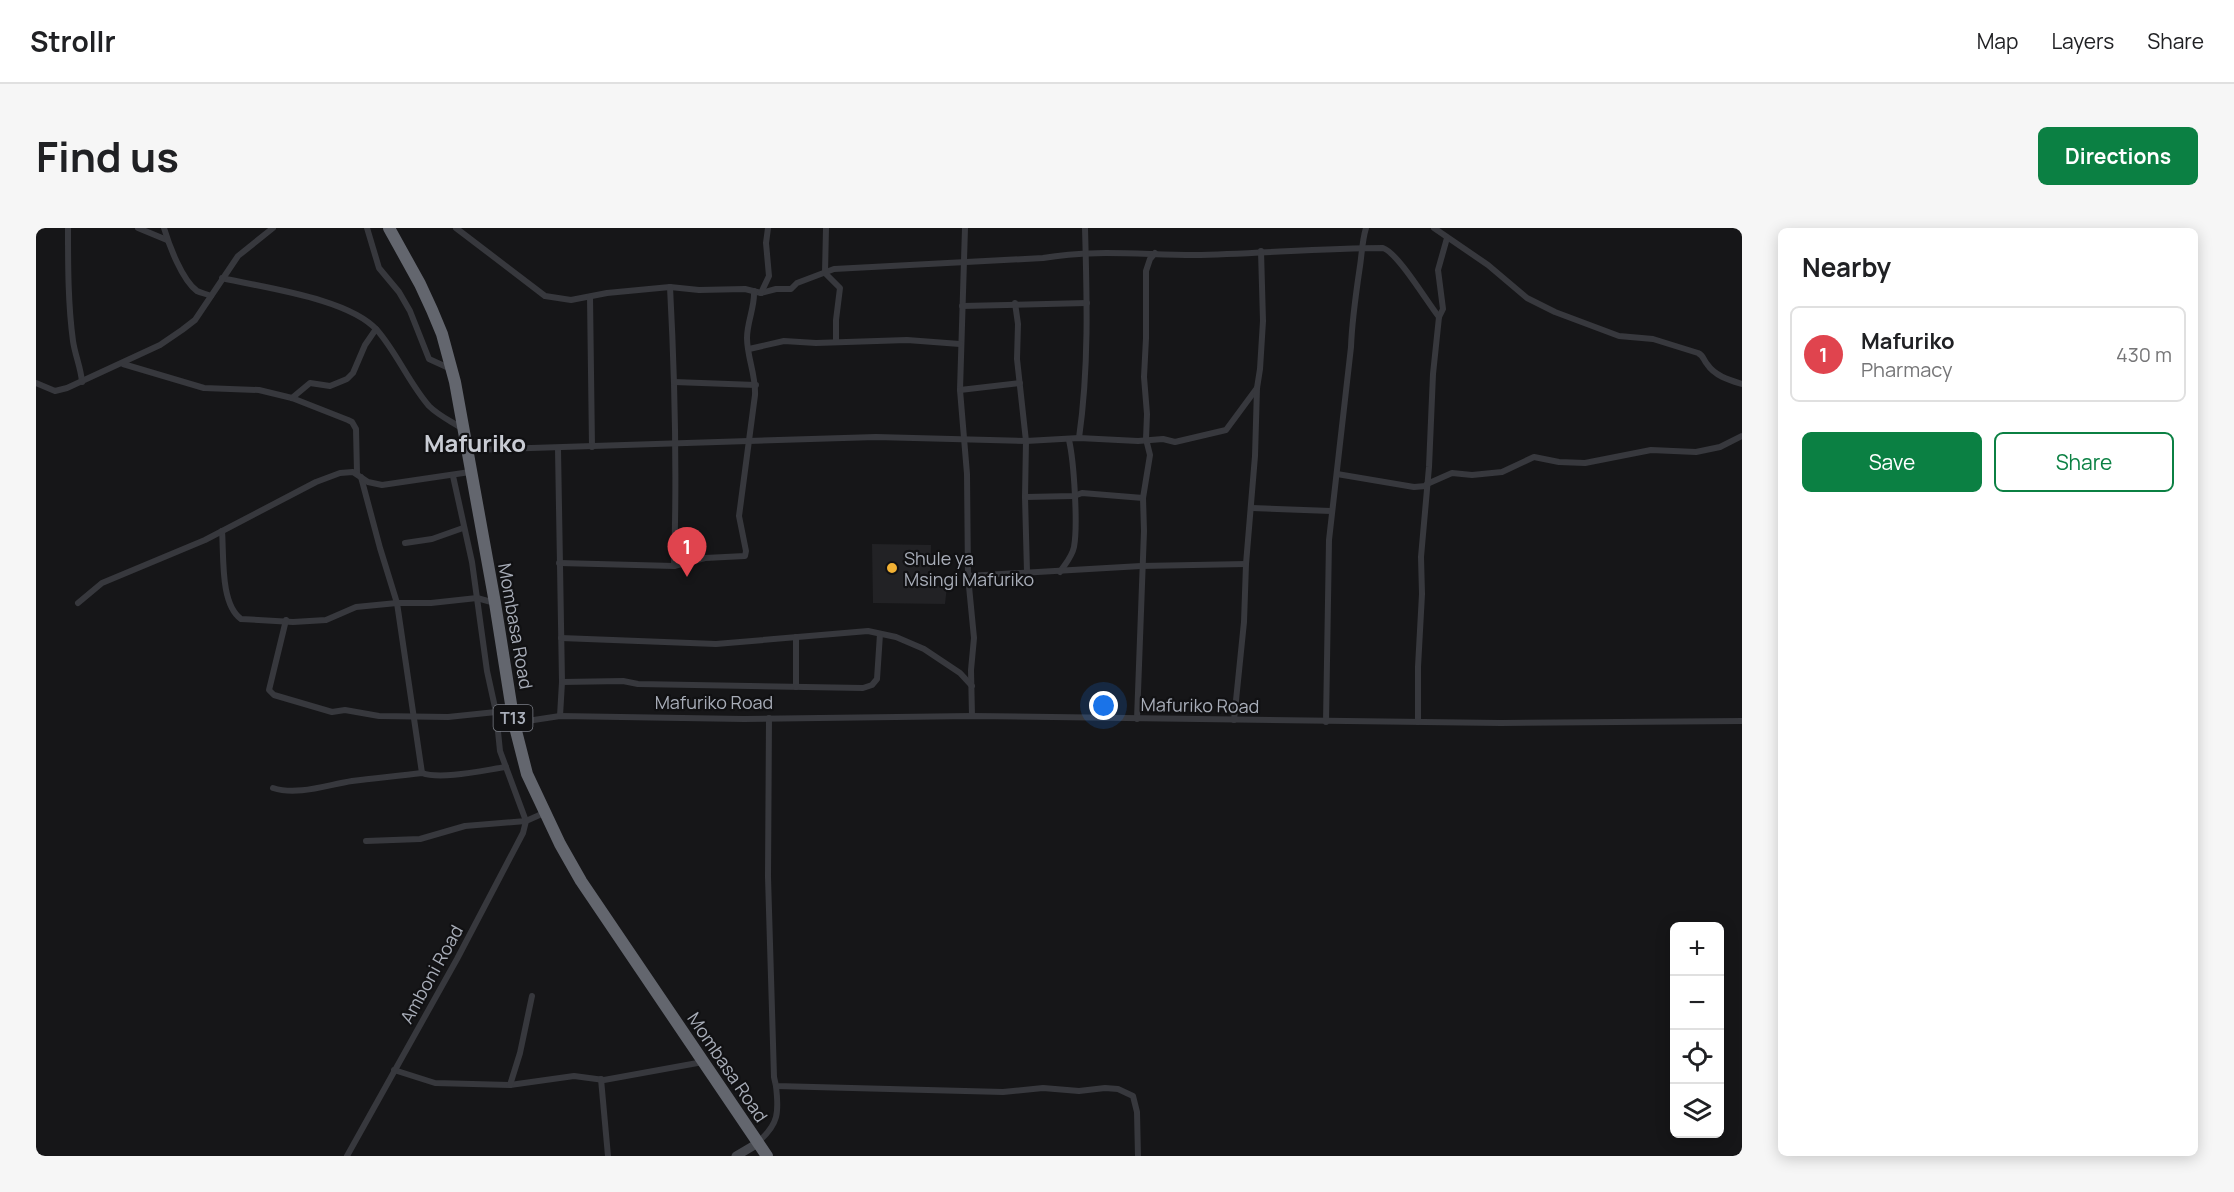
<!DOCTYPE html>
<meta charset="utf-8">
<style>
:root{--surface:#fff;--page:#f6f6f6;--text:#202124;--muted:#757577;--line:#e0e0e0;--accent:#0b8043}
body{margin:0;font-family:Manrope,sans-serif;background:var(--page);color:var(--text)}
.controls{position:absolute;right:18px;bottom:18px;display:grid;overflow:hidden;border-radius:9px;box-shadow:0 3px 15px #0003}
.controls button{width:54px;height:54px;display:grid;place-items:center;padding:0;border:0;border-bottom:2px solid var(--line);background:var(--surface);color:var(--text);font:30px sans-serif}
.you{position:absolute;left:1068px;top:478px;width:21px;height:21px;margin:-15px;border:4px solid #fff;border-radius:50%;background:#1a73e8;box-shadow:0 0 0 9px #1a73e833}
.badge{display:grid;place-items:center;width:39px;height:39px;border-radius:50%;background:var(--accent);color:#fff;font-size:20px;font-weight:700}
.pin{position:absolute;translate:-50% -50px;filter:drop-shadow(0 2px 3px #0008)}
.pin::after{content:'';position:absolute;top:32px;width:21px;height:18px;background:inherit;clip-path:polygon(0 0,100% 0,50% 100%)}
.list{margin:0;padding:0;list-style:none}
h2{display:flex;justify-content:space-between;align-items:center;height:78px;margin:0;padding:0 24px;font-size:26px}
h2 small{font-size:20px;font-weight:400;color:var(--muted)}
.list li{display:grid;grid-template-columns:39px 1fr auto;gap:18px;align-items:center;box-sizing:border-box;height:96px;margin:0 12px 12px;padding:0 12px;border:2px solid var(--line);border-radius:9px}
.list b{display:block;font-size:22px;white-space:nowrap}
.list p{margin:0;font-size:20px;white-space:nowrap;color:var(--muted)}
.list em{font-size:20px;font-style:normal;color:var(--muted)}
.actions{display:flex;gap:12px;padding:18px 24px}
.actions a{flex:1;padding:14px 0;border:2px solid var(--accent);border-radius:9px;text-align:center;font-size:21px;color:var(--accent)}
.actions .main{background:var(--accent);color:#fff}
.icon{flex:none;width:33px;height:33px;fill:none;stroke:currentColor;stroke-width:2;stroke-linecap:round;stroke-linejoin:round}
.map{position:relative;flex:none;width:1706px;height:928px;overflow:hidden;border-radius:9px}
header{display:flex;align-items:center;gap:36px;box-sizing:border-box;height:84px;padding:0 30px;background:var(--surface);border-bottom:2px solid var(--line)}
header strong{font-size:28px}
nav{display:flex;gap:33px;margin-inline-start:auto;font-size:21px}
.intro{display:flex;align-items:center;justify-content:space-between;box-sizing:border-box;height:144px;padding:0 36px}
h1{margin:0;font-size:42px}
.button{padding:15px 27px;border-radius:9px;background:var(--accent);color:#fff;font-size:21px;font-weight:700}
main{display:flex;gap:36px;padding:0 36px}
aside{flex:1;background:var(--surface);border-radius:9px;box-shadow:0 3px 15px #0003}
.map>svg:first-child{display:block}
.built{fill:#222225}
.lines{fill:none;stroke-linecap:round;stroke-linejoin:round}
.street{stroke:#37383d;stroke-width:6}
.secondary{stroke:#45474d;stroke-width:9}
.highway{stroke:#63666e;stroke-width:12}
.poi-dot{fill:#f2b134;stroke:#111113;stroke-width:2}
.labels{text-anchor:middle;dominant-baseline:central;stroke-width:4.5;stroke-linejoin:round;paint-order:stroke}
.shield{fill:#111113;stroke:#7b7e86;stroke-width:1.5}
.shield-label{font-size:16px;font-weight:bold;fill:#a8adb8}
.poi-label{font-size:18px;fill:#a8adb8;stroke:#111113;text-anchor:start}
.street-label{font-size:18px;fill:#a8adb8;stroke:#111113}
.district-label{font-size:24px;font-weight:bold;fill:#c9ccd4;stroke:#111113}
</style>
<header>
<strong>Strollr</strong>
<nav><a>Map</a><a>Layers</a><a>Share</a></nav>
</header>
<div class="intro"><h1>Find us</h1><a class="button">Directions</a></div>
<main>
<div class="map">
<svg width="1706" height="928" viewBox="0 0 1706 928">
<rect width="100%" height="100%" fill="#161618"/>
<path class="built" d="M836,316L895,317L894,358H911L909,376L837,375Z"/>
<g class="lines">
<g class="street">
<path d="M32,0C32,38 32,76 37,113C39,127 45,140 46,154"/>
<path d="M102,0L131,12"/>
<path d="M128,0C133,17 146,52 161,63C165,65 171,66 175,68"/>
<path d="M331,0L343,40L363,64L374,83L393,131L415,141"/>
<path d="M420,0L509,68L535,72L571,65L634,59L663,62L709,61L725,65L740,61H755L761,55L798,41L1007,30C1058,21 1107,27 1158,27C1221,26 1284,20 1347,20C1362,25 1391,74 1403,89"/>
<path d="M790,0L789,45L804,60L800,92V113"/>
<path d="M929,0L924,162L931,246L932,348L938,410L935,442L936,488"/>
<path d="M1398,0L1452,37L1491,70L1519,84L1583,108L1617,111L1662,125C1668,128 1667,131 1671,136C1679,148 1693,152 1706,156"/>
<path d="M186,50C228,60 312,70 341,102C361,125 373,155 393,178C403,188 415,193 427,201"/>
<path d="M634,59C639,152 641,245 638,338"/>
<path d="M725,65L733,48L730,15L732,0"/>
<path d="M554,69L556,219"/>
<path d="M979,75L982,96L981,131L990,213L989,269L991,344"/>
<path d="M926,78L1051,75"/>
<path d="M713,121L748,113L780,115L871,112L924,116"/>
<path d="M87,136L168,160L223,162L256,170L312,192L316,194L320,201L321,245"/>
<path d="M638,154L720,157"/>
<path d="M0,155L19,163L31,160L124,117L146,102L159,92L202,28L237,0"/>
<path d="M924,162L984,155"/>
<path d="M256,170L274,155L294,158L311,151L317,145L329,117L340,101"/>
<path d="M1043,210C1053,140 1051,70 1049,0"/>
<path d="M522,221L526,454L524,488"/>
<path d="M431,222L840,209L990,213L1043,210L1102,213L1127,211L1139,214L1190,202L1221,160"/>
<path d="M1301,246L1378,259L1390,258"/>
<path d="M325,249L344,320L361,375L386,545"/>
<path d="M1391,256L1416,245L1436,247L1466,244L1498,229L1523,234L1549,235L1615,222L1660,224L1684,219L1706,208"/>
<path d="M989,269L1038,268L1046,265L1107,270"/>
<path d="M1216,280L1295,283"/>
<path d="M186,303C188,328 184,376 205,391L257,394L290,392L320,379L361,375H395L441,370L459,375"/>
<path d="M369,315L396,311L427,300"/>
<path d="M523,335L638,338L669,330L709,328L710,323L703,288L719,167C720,147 711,129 711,110C711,94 719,79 718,63"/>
<path d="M1024,344C1029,336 1036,329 1038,319C1042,297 1038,234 1033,212"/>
<path d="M932,348L1105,338L1210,336"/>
<path d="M42,375L66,355L169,312L280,254L304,245L317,244L332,254L346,257L434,244"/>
<path d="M250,392L233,462L238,467L296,484L309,482L343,488L412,489L460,484"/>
<path d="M525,410L680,416L832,403L860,409L888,421L924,445L936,458"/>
<path d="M526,454L587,453L602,456L827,460L836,457L841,451L844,406"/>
<path d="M760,459V409"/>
<path d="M733,490L732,649L738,849L740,858L967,864L1007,860L1043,863L1069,860L1082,861L1097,868L1101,884L1102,928"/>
<path d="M1101,491L1108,303L1107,270L1114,227L1110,211L1111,186L1108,149L1110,110V43L1114,31L1119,25"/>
<path d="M1198,492L1208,394L1210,336L1219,228L1221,160L1224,141L1227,93L1225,23"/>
<path d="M1290,494L1293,312L1315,119C1316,91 1320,65 1324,38C1326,25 1326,13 1330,0"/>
<path d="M1382,494V439L1386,366L1385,329L1393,239L1397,146L1403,89L1407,81L1402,42L1411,10"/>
<path d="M478,495L524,488L708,491L936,488L1465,495L1706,493"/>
<path d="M237,560C261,568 291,557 316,553C339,550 363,548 386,545C405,552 449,542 470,539"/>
<path d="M330,613L384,611L429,598L490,593L464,523L460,484L451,443L436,334L417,248"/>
<path d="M358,842L399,855L474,857L538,848L568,852L667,834"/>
<path d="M565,851L572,928"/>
<path d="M474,857L484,825L496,768"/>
<path d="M722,914C743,896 743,884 740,858"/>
<path d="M311,928L421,731L487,605L490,593L508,585"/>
</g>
<path class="secondary" d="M700,928L722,915"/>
<path class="highway" d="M353,0L384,56L396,82L406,106L419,154L459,375L478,495L491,546L524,616L545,653L731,928"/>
</g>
<circle class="poi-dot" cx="856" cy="340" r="6"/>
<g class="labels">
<rect class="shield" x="457.5" y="477" width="39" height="26" rx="4.5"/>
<g class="shield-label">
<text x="477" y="490">T13</text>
</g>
<g class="poi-label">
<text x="868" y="330">Shule ya<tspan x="868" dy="21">Msingi Mafuriko</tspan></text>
</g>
<g class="street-label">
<text transform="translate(480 398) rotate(80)">Mombasa Road</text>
<text x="678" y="474">Mafuriko Road</text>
<text transform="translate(1164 477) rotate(1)">Mafuriko Road</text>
<text transform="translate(395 746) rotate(-61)">Amboni Road</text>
<text transform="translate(692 839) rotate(56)">Mombasa Road</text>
</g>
<g class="district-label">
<text x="439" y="214">Mafuriko</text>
</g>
</g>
</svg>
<div class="controls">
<button>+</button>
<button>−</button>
<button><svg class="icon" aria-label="locate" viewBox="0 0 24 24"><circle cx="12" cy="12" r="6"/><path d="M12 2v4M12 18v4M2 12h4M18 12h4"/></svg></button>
<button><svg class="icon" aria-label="layers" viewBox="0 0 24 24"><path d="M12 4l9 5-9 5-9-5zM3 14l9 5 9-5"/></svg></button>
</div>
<div class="you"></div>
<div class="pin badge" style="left:651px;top:349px;background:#e0444e">1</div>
</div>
<aside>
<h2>Nearby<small></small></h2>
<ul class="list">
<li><span class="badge" style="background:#e0444e">1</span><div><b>Mafuriko</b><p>Pharmacy</p></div><em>430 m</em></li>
</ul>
<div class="actions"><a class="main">Save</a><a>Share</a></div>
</aside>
</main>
